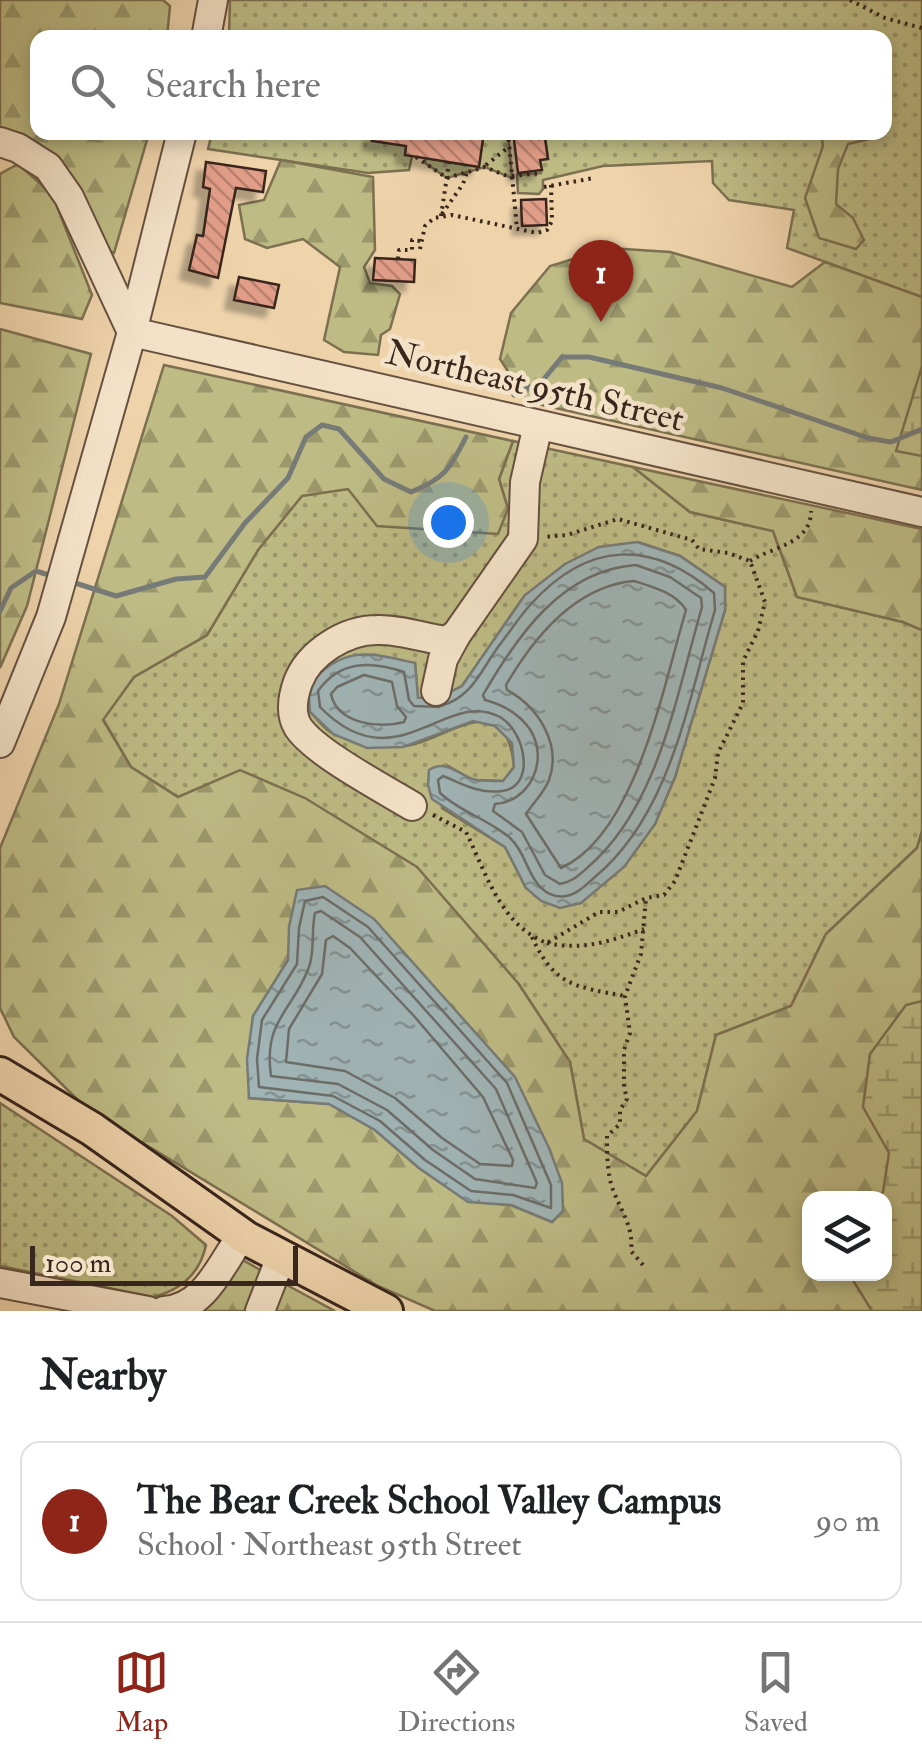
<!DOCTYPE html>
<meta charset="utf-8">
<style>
:root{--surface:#fff;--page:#f6f6f6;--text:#202124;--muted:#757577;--line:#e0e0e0;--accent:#8f2418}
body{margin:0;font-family:"IM FELL Double Pica",serif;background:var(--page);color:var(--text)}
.controls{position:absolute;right:30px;bottom:30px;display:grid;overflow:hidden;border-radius:20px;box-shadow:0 5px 15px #0003}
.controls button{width:90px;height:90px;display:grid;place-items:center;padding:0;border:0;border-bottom:2px solid var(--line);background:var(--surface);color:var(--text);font:50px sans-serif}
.scale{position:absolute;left:30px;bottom:25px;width:268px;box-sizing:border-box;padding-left:10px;border:5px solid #39261c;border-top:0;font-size:28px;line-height:35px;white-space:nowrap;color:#39261c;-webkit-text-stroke:8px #f4e2c8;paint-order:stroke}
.you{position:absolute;left:448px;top:522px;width:35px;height:35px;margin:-25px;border:8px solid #fff;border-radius:50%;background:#1a73e8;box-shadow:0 0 0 15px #1a73e833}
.badge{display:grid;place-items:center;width:65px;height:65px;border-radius:50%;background:var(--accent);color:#fff;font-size:32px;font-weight:700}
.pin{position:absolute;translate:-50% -82px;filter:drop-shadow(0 2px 5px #0008)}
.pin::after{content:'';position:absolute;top:52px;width:35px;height:30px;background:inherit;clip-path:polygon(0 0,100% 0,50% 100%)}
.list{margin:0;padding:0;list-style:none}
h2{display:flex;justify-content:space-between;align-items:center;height:130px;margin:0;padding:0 40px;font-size:42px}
h2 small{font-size:32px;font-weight:400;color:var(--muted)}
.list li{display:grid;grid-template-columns:65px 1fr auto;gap:30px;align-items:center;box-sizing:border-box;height:160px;margin:0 20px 20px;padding:0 20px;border:2px solid var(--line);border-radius:20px}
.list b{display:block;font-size:38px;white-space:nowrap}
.list p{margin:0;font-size:32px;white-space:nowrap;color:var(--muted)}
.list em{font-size:32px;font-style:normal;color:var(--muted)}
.icon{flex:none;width:55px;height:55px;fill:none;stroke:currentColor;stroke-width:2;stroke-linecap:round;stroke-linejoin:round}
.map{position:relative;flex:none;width:922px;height:1311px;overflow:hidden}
.search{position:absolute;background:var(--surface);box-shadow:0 5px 15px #0003;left:30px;right:30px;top:30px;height:110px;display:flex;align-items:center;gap:25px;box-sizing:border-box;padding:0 35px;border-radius:20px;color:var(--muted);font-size:38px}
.sheet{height:310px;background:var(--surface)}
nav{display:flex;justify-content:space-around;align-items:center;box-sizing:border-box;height:140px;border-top:2px solid var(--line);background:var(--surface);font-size:28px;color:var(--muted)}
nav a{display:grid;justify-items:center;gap:5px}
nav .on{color:var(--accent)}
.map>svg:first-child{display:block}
.green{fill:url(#green-dots);stroke:#7c7050;stroke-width:2.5;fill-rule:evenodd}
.forest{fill:url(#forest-firs);stroke:#7c7050;stroke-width:2.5;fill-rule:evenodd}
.wetland{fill:url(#wetland-marsh);stroke:#7c7050;stroke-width:2.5}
.water{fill:url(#water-ripples);stroke:#777b78;stroke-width:2.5}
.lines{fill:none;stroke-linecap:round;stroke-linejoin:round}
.shore{stroke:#6c6d69;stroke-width:2.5}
.stream{stroke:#777b78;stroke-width:5}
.building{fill:url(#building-back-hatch);stroke:#39261c;stroke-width:2.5;filter:url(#shadow)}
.minor-casing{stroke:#665140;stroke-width:32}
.major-casing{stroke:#39261c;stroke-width:38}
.path{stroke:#39261c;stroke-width:4;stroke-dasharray:2.5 5;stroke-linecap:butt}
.minor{stroke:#f4e2c8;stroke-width:28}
.major{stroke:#eed3ab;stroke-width:32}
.labels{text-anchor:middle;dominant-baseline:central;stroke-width:9;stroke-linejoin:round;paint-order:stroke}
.street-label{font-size:35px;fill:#39261c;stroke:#f4e2c8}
</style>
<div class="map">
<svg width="922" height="1311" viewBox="0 0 922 1311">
<defs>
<pattern id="green-dots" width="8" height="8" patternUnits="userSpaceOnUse" patternTransform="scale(2.5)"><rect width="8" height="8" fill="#bebb85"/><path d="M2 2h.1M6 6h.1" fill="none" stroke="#9b986c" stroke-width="1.8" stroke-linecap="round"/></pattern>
<pattern id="forest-firs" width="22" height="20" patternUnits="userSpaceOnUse" patternTransform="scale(2.5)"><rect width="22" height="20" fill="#bebb85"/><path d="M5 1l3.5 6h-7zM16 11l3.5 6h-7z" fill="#9b986c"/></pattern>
<pattern id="wetland-marsh" width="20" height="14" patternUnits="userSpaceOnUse" patternTransform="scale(2.5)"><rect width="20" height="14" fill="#bebb85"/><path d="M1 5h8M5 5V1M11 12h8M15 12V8" fill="none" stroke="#9b986c"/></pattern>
<pattern id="water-ripples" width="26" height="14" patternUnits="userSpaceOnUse" patternTransform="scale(2.5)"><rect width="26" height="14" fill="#a0b4b6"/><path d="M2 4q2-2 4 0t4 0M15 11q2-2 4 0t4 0" fill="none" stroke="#839293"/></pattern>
<pattern id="building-back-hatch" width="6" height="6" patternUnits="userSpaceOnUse" patternTransform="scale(2.5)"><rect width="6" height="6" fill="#e19d88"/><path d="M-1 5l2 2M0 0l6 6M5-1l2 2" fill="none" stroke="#b7806e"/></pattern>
<filter id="shadow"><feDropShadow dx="-9" dy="9" stdDeviation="2.5" flood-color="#0004"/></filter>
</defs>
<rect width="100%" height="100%" fill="#eed3ab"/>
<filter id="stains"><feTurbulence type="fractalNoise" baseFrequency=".002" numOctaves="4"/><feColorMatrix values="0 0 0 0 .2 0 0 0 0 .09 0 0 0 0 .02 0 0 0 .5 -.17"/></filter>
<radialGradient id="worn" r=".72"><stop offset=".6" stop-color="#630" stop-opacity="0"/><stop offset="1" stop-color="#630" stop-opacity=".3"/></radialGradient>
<g class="green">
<path d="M230,0H922V297L787,248L794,210L729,200L713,183L712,161L603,166L543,180V189L539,194L518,193L517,175L541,173L540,160L548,159L545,139H539L538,133L884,132V38H229Z"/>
<path d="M397,132L406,146L405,155L412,156L409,170L368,173L208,149L212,133Z"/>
<path d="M429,133H449L445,162L466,165L480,158L484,133H508L512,178L485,167L447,178L425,163Z"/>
<path d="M513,441L633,467L690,512L773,531L797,597L903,622L922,630V831L917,848L826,934L791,1006L716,1035L697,1111L646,1176L584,1139L570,1062L518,983L178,797L131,767L103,719L134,677L207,635L258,550L302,495L348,489L508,509L499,479ZM637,542L680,556L725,587V610L675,777L655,824L624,867L526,888L505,847L442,808L448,766L473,780L503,781L514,767C506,679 441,746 401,746C388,746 342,739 332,733C324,729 317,718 310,712L308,687L415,663L418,699L442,696L462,686L525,595Z"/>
<path d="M0,1103L172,1216L206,1245C200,1273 181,1290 153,1297L0,1266Z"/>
</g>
<g class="forest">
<path d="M0,0H163L170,6L167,37L38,38V132L149,133L114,253L102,247L85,197L49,153L0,128Z"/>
<path d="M821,133H874L870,139L848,144L838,169L836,204L853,218L864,240L856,249L819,238L805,198L823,146Z"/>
<path d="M281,160L373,177L375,250L364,267L370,283L392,286L400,294L390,329L381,335L378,355L344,352L324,340L340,267L303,239L267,248L245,239L239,205L264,200Z"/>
<path d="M18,164L52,194L92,295L82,319L0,303V174Z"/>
<path d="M609,248L670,252L792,287L825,262L922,297V490L528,402L500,359L511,313L550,266Z"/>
<path d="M0,329L91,354L27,606L0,668Z"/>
<path d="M164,365L513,441L499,479L508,509L498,534L377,526L348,489L302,496L258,550L207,635L134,677L103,720L131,767L178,797L240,770L305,798L417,867L518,983L570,1062L584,1139L646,1176L697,1111L716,1035L791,1006L826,934L917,848L922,831V1311H435L378,1286L87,1109L14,1037L0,1008V848L59,704ZM288,960L549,1148L561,1183L563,1211L552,1222L511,1205L468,1201L419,1168L375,1130L329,1104L249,1098L253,1017ZM810,1198H884V1274H810Z"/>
<path d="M633,467L922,529V630L903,622L797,597L773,531L690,512Z"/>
<path d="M234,1255L264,1272L244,1311H202Z"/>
<path d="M285,1284L335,1311H271Z"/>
</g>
<g class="wetland">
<path d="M922,366V456L896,451Z"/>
<path d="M922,1001V1311H872L849,1274H884V1198H878L883,1192L889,1153L863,1107L870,1054L906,1005Z"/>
</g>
<g class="water">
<path d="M637,542L680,556L725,587V610L675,777L655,824L624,867L581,903L560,908L541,901L526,888L505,847L432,799L428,785L429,770C448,758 459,777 477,780C485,781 495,781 503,781L514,767L512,743L495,726L473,721L403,747L367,748L333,734L310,712L308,686C342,645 368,652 415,663L418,698L442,696L462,686L525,595L565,564L599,547Z"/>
<path d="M325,886L374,919L515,1077L549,1148L562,1183L563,1211L552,1222L511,1205L468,1202L419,1168L375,1130L329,1104L249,1098L247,1059L253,1016L288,960L289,927L297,890Z"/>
</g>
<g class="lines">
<g class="shore">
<path d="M636,565L670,577L701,598L702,607C676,695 659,807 587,868C578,876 572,882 560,884L545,875L522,832L493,811L495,804C529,802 549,762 531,731C520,714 504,705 485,700L483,695C517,636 562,570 636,565Z"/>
<path d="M634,581C653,587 676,593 686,610C664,683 636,835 561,868L526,814C533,803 544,793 549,780C562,744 538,707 507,690L506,685C534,637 575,586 634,581Z"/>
<path d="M364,675L392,682L397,706L406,717L404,722C380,729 337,724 331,694L337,687Z"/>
<path d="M439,707L414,706L409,700L404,672C371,661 340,660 318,691L320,707C396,785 446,687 500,717C526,732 536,787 502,791C478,794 463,784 443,776L438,780L440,793C460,812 490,820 510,838C529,855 528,889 556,896C573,899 584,887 595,877C671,814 688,700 715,610L714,593C652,539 588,541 531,604C519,617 509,633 498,647C480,672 472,697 441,706"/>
<path d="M323,897L368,927L507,1083L551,1185V1208L513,1195L471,1191L425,1160L380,1121L333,1096L259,1087L257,1059L262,1020L297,964L299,928L305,901Z"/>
<path d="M321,911L360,937L496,1089L537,1183L535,1188L475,1179L433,1150L387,1110L338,1084L271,1076C263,1020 293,1011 309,967C315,951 311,930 315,913Z"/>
<path d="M333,936L350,948L414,1016L483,1097L513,1160L512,1166L480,1164L442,1138L395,1098L345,1071L286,1062L289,1029L322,974L326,940Z"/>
</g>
<g class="stream">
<path d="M514,395L543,380L562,357H589L722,388L868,438L891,442L922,429"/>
<path d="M72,582L116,596L176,579L205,577L245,523L288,478L306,437L322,425L339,429L384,479L411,492C444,479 450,469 466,437"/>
<path d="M0,611L11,588L36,571L52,576"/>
</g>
</g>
<g class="building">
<path d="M373,132H484L479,167L405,155L406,146L372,141Z"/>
<path d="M513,132H538L539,139L545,138L548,159L540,160L542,170L518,173Z"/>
<path d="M206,162L266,171L263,192L236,188L218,278L189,270L197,235L203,236L210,189L203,187Z"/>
<path d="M546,199L547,225L522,226L521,200Z"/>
<path d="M375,258L415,260L414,282L373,280Z"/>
<path d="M239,277L279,285L274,308L234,300Z"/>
</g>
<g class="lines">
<defs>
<g id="minor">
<path d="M206,38L213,0"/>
<path d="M0,142L18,148L48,167L69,197L132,332"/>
<path d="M132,332L922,512"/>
<path d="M436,691L443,659L456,635L523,539L525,482L538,425"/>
<path d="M0,743L51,617L132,332L182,132"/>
<path d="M412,806C384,789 314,752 298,727C290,714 293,696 298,682C309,653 345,630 377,630C399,629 424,638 446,641L456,635"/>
<path d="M0,1283L148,1311"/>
<path d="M164,1311C205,1308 220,1266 242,1235"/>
<path d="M260,1311L281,1257"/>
</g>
<path id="major" d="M0,1074L92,1129L246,1238L386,1311"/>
</defs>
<use href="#minor" class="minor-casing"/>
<use href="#major" class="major-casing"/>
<g class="path">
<path d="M850,0L885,18L922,28"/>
<path d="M508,132L517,229"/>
<path d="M416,157L447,178"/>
<path d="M486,165L510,146"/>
<path d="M512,176L541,173"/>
<path d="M447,178L485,167L512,178"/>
<path d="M544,187L594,178"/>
<path d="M442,214L463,184L467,172"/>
<path d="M441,216L449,163"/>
<path d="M420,249L425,226L434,218L452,215L537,233L547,230L552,221L551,185"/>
<path d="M398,259L399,250H412V240L420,241"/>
<path d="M750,561C772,547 811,544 811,511"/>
<path d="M433,815L466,832C486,873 501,926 547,943L599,912H618L646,898L664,895L675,881L715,778L718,753L743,703V661L758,631L765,602L750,561L728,553L699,549L692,540L618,519L567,535L543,537"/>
<path d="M532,937C554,986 576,987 625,996"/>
<path d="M547,943C581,951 612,941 644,929"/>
<path d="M643,1265L631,1251C634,1226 620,1210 612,1187C607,1171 607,1153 607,1136L620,1124V1110L627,1099L624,1087V1050L630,1033L625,996L641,954L646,898"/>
</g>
<use href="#minor" class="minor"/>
<use href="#major" class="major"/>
</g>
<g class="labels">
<g class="street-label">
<text transform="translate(535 386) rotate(13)">Northeast 95th Street</text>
</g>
</g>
<rect width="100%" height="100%" filter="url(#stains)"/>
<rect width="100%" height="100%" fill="url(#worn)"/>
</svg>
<div class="controls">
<button><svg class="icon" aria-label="layers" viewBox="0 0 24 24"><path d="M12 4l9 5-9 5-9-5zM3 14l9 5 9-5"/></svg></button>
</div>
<div class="scale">100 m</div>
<div class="you"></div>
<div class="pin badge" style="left:601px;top:322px">1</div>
<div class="search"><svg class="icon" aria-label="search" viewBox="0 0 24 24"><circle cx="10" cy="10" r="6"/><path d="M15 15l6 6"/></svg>Search here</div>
</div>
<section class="sheet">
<h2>Nearby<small></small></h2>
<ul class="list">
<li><span class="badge">1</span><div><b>The Bear Creek School Valley Campus</b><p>School · Northeast 95th Street</p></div><em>90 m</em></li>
</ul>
</section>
<nav>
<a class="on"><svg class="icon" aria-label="map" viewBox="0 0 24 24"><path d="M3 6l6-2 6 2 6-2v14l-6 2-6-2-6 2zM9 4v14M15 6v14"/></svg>Map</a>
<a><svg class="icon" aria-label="directions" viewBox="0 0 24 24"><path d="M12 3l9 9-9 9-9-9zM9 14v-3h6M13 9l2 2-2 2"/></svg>Directions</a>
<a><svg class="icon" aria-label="saved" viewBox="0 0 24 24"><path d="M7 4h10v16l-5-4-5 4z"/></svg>Saved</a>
</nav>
